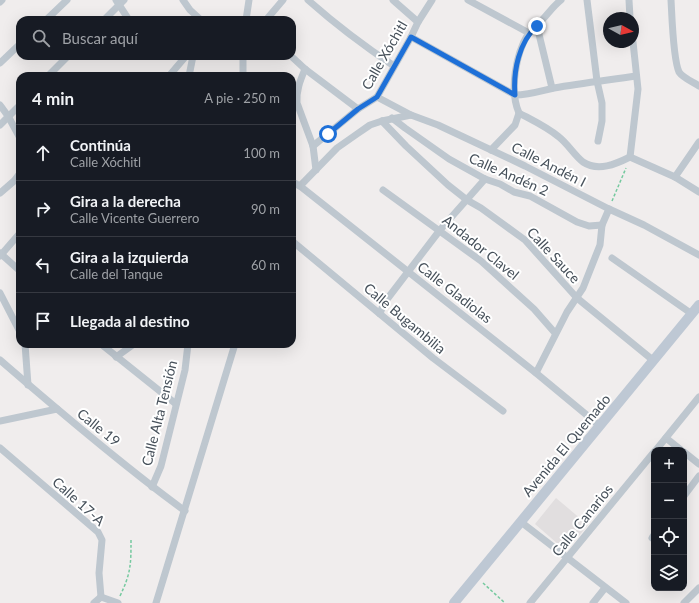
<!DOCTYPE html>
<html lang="es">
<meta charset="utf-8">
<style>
:root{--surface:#171b24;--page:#20242c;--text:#f1f3f6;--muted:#9ea1a6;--line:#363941}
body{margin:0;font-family:Lato,sans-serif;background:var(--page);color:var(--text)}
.controls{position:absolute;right:12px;bottom:12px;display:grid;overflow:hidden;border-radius:8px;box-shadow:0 4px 16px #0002}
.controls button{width:36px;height:36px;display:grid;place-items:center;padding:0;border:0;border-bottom:1px solid var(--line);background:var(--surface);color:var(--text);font:20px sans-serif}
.compass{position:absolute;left:603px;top:12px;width:36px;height:36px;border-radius:50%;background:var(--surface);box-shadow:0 4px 16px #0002;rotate:98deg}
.stop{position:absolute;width:12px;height:12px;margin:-9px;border:3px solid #1e70d8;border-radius:50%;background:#fff}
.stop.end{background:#1e70d8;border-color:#fff;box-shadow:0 1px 4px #0008}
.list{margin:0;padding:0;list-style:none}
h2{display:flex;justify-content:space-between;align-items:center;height:52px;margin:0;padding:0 16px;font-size:17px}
h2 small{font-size:13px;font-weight:400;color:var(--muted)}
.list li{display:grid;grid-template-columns:26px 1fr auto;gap:12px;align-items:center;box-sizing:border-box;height:56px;padding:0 16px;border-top:1px solid var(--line)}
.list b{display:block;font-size:15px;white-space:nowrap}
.list p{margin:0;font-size:13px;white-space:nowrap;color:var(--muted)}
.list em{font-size:13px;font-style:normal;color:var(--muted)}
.icon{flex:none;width:22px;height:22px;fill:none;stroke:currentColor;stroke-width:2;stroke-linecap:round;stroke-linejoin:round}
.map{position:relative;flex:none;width:699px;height:603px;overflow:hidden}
.search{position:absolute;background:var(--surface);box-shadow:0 4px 16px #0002;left:16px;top:16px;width:280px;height:44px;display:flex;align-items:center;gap:10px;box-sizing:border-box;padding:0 14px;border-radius:12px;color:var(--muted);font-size:15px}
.panel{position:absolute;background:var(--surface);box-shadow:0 4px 16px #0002;left:16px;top:72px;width:280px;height:276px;border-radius:12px}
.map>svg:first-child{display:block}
.education{fill:#e1dedf}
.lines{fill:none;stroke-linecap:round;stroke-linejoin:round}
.path{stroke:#75c99f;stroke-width:1.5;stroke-dasharray:3 2;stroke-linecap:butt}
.minor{stroke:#bec7cf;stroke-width:7}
.secondary{stroke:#bec8d4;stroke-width:10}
.route{stroke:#1e70d8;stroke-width:5}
.labels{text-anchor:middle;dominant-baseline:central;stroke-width:4;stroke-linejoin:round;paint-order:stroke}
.street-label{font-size:14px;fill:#46505a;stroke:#fff}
</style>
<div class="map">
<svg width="699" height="603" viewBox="0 0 699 603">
<rect width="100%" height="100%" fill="#f0eded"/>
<path class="education" d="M556,498L588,525L566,551L535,524Z"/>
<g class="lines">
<g class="path">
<path d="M612,201L626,168"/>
<path d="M483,583L505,603"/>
<path d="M120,596C131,573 131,564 131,540"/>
</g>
<g class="minor">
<path d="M116,0L129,20"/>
<path d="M183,0L190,10L201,20"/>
<path d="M308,0C335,24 364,46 394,66"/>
<path d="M393,0L418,22"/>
<path d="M468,0L529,33"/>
<path d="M561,0C552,7 546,17 537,25C535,28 531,31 528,34C516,54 509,90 519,113C532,120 547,127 559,137C568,144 574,155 583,162C598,172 616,164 630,157L675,177L699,192"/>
<path d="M587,0L597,81L602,103V121L598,141"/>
<path d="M629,0L630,18"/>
<path d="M671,0C672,16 673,59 679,72C683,78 693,82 699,86"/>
<path d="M0,2L2,0"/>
<path d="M46,20L67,0"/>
<path d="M104,20L124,0"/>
<path d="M246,20L249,0"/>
<path d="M266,20L283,0"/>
<path d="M537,26L552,88"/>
<path d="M411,37L515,95C528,95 541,91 554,88C581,83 609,80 636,76"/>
<path d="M243,56V76"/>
<path d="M291,56L305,69L358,109"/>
<path d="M0,63L20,44"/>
<path d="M305,69C300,81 296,91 297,103L313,146L316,170"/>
<path d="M48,76L68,56"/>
<path d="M169,76L186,56"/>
<path d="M189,76L193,56"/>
<path d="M377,97L411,115"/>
<path d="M0,105L8,116L20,138"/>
<path d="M392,118L405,128L449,159L485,179L500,184L514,192L530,196L577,222L589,226L602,225"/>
<path d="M382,121L406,146L448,185L467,200L481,208L525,240L577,298L654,361"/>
<path d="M0,125L20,105"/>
<path d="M313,146L358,109L377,97L411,37L418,22L432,0"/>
<path d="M491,150L515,125L519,113"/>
<path d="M630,157L638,89L633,42"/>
<path d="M675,177L699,142"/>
<path d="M292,182L300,186L536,373L600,426"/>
<path d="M300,186L337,148L357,134L370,125L382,121L411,115L438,125L525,166L609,209L644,225L699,255"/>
<path d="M383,190L481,261L534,309L555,333"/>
<path d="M0,193L14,181L20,173"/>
<path d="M292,241L433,358L503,411"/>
<path d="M0,253L20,271"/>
<path d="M0,256L20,233"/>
<path d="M612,258L692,314"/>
<path d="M0,293L20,332"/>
<path d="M380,314L383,305L388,298L440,230L485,179"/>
<path d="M25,344L28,385"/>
<path d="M101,344L176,404"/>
<path d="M116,357L134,344"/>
<path d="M0,360C60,412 121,464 185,511"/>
<path d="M536,373L567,312L583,288L600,245L602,225L609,209"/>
<path d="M0,421L57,409"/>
<path d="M666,438L681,450"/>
<path d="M0,448L98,532L102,540L99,573L101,597"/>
<path d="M656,450L699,397"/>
<path d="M684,452L699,464"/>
<path d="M152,487L161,466L185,370L188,344"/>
<path d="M684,496L699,476"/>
<path d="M521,522L626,603"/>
<path d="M652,538L654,535"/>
<path d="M101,597L118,603"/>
<path d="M94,603L101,597"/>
<path d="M156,603L235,344"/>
<path d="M530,603L654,452"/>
<path d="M593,603L605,588"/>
<path d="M684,603L699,588"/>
</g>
<path class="secondary" d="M454,603L699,305"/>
</g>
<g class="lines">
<path class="route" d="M328,134L358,109L377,97L411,37L515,95C513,71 519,42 537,26"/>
</g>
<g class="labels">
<g class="street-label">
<text transform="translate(384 55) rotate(-60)">Calle Xóchitl</text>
<text transform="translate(549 164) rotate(27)">Calle Andén I</text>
<text transform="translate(509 174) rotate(24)">Calle Andén 2</text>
<text transform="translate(481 247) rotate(39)">Andador Clavel</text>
<text transform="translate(554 255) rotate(47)">Calle Sauce</text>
<text transform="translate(455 292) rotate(38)">Calle Gladiolas</text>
<text transform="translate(405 318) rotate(40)">Calle Bugambilia</text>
<text transform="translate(159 413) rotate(-76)">Calle Alta Tensión</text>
<text transform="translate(99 427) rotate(39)">Calle 19</text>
<text transform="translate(566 445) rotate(-50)">Avenida El Quemado</text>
<text transform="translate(79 501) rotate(42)">Calle 17-A</text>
<text transform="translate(582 520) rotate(-51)">Calle Canarios</text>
</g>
</g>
</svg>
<div class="controls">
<button>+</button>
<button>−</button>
<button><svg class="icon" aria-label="locate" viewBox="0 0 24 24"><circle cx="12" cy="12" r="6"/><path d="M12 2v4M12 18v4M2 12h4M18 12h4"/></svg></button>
<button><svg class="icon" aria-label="layers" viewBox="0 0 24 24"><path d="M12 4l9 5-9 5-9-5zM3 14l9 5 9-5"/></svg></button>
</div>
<svg class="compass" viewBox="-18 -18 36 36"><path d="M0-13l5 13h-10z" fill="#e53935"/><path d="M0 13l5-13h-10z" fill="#9ea1a6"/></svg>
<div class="stop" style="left:328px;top:134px"></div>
<div class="stop end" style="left:537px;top:26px"></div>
<div class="search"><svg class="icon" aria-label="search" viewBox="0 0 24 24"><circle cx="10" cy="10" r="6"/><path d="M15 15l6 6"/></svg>Buscar aquí</div>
<section class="panel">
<h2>4 min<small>A pie · 250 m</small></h2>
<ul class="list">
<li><svg class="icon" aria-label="ahead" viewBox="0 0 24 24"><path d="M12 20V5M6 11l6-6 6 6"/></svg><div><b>Continúa</b><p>Calle Xóchitl</p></div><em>100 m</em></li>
<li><svg class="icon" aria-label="right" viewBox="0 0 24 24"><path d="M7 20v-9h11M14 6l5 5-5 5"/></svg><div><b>Gira a la derecha</b><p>Calle Vicente Guerrero</p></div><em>90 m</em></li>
<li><svg class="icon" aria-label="left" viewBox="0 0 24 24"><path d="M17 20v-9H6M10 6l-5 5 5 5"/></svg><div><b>Gira a la izquierda</b><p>Calle del Tanque</p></div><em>60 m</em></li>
<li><svg class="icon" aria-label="arrive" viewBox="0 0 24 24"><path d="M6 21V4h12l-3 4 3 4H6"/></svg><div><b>Llegada al destino</b></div></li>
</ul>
</section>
</div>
